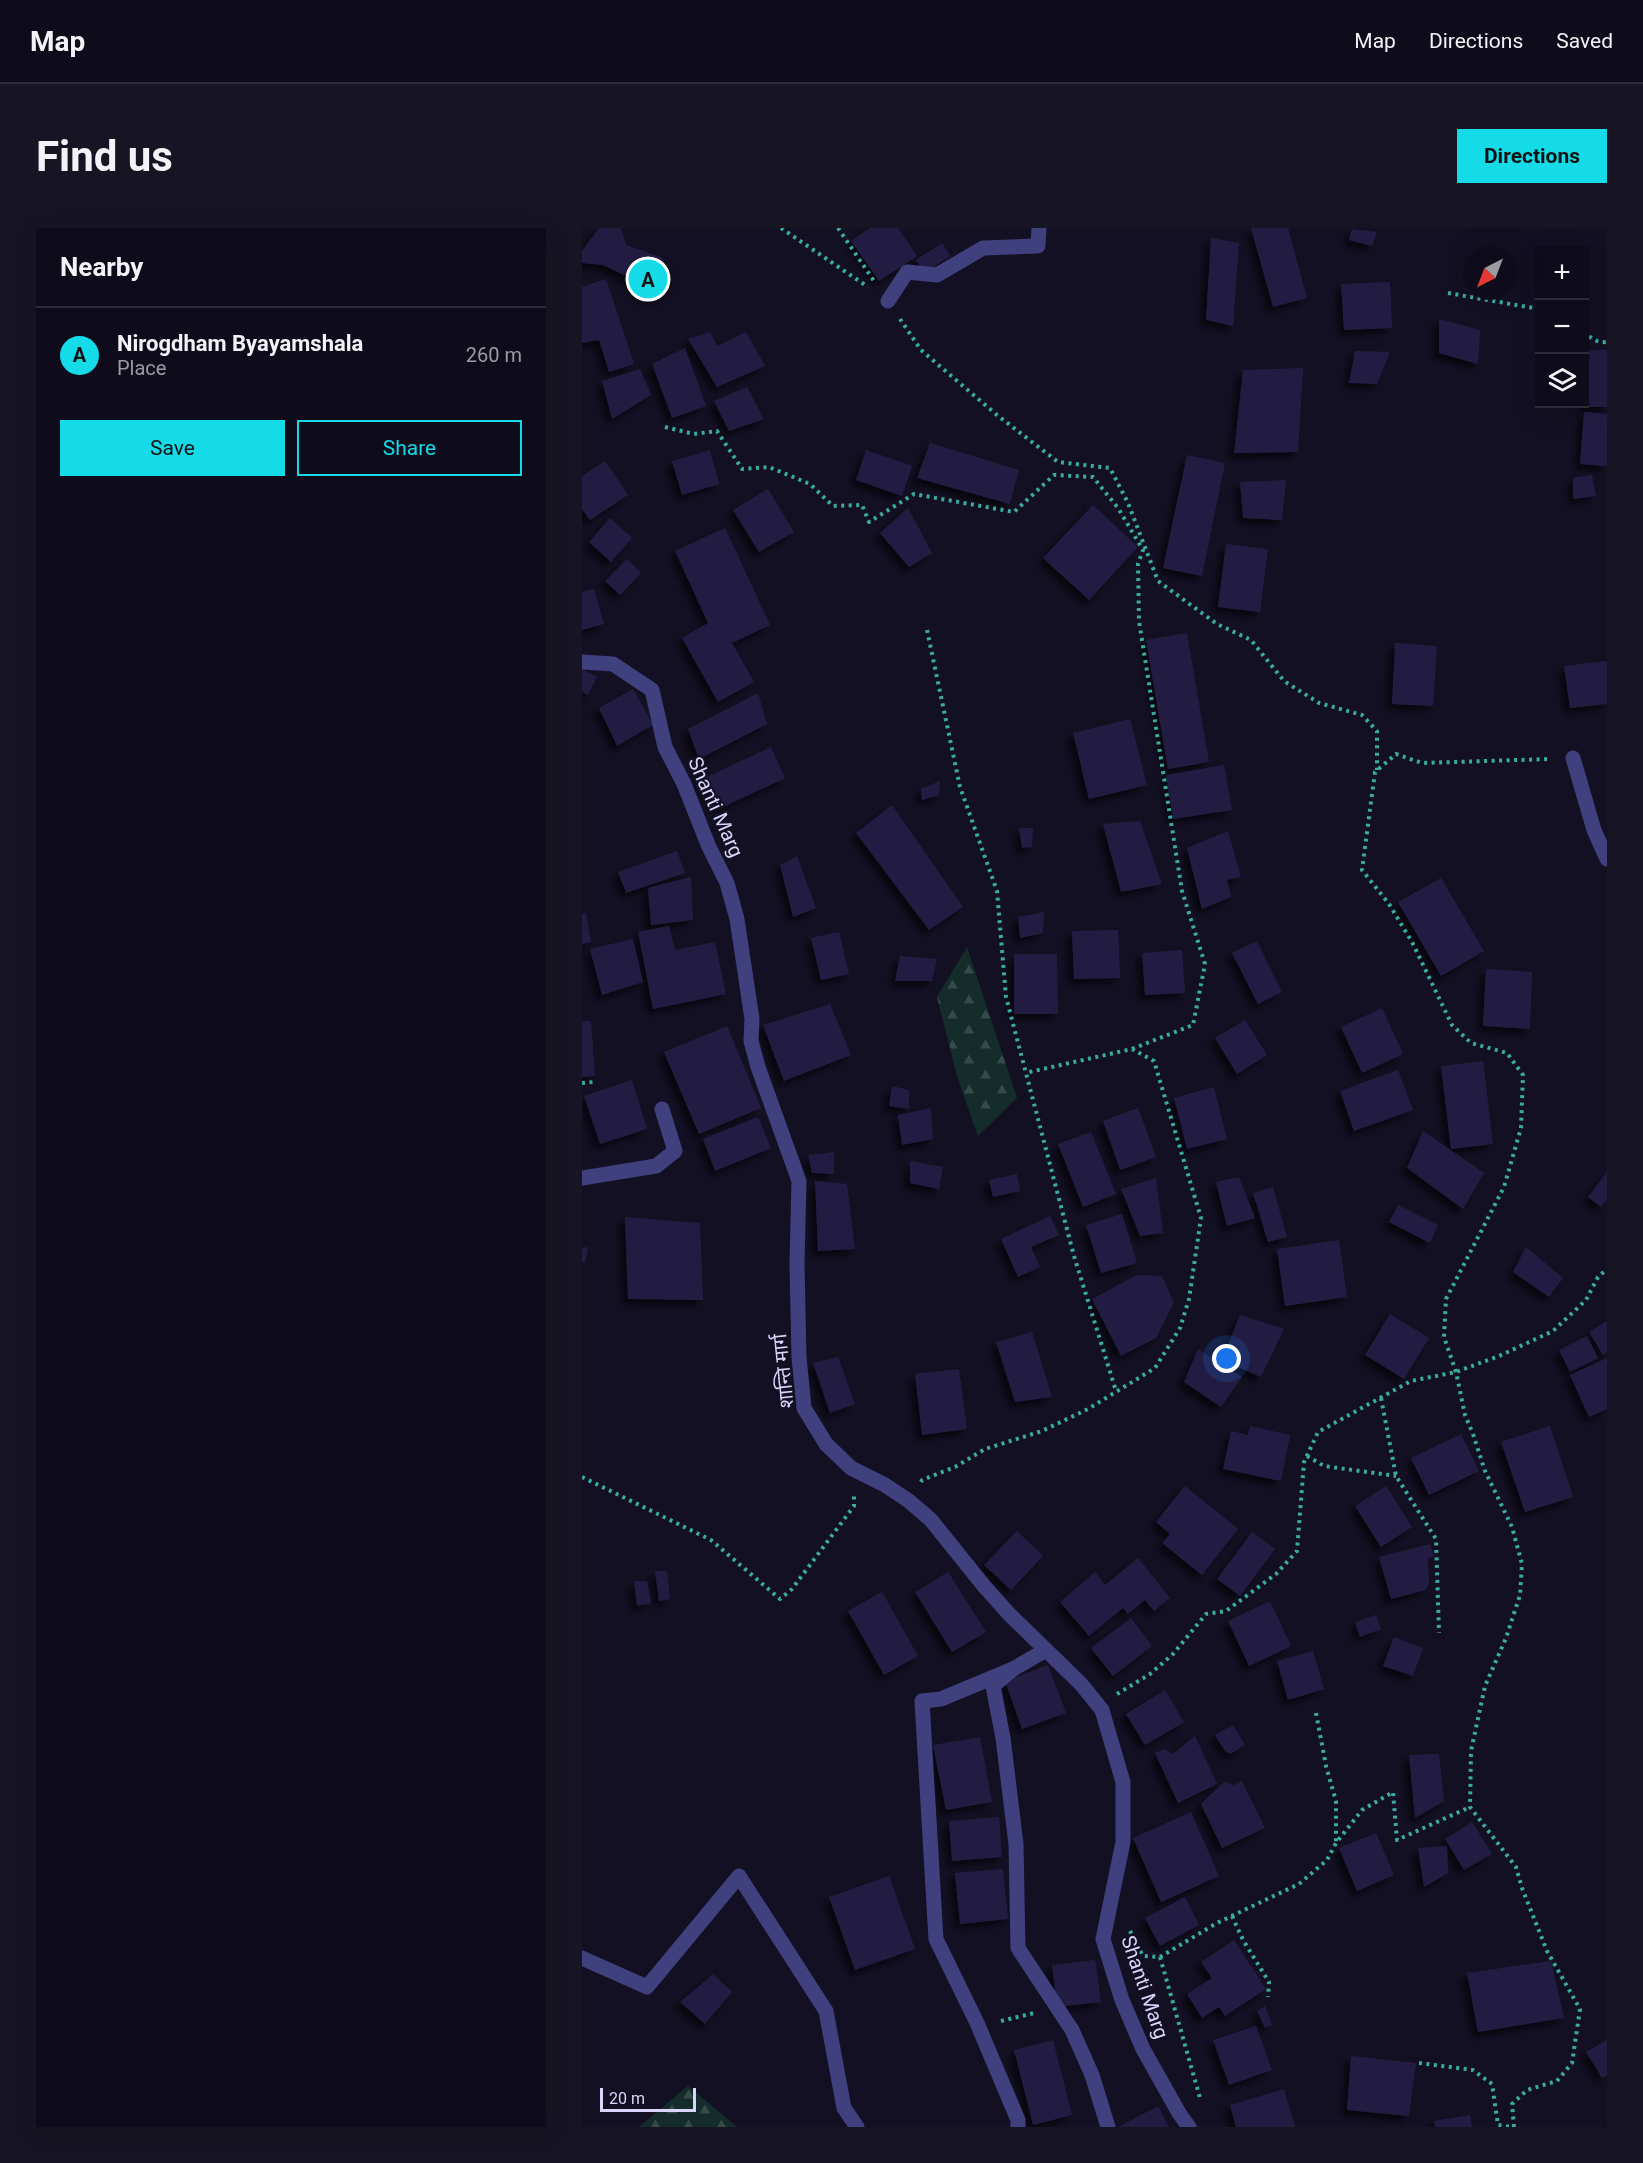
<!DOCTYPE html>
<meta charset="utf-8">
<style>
:root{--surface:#0e0c1a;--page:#171523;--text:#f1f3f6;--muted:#9b9ba2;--line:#2e2c39;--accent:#15dbe8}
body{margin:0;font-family:Roboto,"Noto Sans Devanagari",sans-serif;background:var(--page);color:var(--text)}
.controls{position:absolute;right:18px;top:18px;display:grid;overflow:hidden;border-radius:0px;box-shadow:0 6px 24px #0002}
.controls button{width:54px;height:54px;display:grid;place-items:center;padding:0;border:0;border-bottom:2px solid var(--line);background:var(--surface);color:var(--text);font:30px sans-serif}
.compass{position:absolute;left:881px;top:18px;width:54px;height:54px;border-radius:50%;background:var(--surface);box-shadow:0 6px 24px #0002;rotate:222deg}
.scale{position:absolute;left:18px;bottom:15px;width:96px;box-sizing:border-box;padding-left:6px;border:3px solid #d9d6fb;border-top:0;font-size:16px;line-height:21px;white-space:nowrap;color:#d9d6fb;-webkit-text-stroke:4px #131023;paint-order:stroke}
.you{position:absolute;left:645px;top:1131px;width:21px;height:21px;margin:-15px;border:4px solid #fff;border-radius:50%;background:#1a73e8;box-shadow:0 0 0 9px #1a73e833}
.badge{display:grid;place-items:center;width:39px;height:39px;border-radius:50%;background:var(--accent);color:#111;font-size:20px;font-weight:700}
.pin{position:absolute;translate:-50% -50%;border:3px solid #fff;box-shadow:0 2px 6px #0006}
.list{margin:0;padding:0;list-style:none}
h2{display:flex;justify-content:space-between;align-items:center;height:78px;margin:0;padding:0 24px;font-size:26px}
h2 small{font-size:20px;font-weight:400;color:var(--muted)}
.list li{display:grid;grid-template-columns:39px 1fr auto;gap:18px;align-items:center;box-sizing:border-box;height:96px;padding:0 24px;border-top:2px solid var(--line)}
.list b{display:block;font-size:22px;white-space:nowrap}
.list p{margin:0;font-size:20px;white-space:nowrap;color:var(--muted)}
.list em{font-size:20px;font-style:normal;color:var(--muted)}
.actions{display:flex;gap:12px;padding:18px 24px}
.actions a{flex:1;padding:14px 0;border:2px solid var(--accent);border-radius:0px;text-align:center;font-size:21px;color:var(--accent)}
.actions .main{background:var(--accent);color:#111}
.icon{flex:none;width:33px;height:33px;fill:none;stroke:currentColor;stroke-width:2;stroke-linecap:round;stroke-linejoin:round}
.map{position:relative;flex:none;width:1025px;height:1899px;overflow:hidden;border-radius:0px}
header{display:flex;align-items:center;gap:36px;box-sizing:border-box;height:84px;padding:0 30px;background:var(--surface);border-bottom:2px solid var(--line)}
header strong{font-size:28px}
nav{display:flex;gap:33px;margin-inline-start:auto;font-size:21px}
.intro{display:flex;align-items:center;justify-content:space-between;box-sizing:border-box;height:144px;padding:0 36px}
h1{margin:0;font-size:42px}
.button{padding:15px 27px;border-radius:0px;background:var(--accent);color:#111;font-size:21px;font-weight:700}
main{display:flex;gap:36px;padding:0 36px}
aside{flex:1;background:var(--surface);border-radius:0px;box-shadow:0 6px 24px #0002}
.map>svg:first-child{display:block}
.forest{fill:url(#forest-firs)}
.building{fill:#241e42;filter:url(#shadow)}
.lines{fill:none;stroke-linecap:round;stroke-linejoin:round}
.path{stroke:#3aaba0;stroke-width:4;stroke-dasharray:3 4.5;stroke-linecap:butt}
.street{stroke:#40407e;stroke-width:15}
.labels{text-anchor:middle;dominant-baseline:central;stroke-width:4.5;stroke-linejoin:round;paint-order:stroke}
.street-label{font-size:20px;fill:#d9d6fb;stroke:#131023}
</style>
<header>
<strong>Map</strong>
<nav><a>Map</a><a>Directions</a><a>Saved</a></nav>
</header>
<div class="intro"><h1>Find us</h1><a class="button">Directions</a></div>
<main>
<aside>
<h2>Nearby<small></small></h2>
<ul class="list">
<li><span class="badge">A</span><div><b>Nirogdham Byayamshala</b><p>Place</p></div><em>260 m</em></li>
</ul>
<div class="actions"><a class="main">Save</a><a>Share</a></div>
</aside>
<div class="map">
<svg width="1025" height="1899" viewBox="0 0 1025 1899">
<defs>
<pattern id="forest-firs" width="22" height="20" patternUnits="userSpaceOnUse" patternTransform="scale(1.5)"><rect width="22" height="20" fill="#142c2a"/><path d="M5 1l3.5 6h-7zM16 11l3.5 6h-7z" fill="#364a4a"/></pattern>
<filter id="shadow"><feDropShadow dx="-5.5" dy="5.5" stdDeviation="3" flood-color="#0009"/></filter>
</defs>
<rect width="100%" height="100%" fill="#131023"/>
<g class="forest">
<path d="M385,719L435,870L396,908L375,848L355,769Z"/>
<path d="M106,1858L155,1899H57Z"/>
</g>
<g class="building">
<path d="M17,0H39L44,17L81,30L80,65L21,37L0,35V23Z"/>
<path d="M288,0H316L335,28L297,53L269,13Z"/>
<path d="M669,0H706L725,70L691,79Z"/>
<path d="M770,1L795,4L790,18L767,12Z"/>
<path d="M629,10L657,15L651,98L624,92Z"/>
<path d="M360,15L368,28L343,45L334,32Z"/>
<path d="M24,51L52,136L27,144L17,112L0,115V59Z"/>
<path d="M808,54L810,100L762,102L759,56Z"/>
<path d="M857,91L898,102L896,136L857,125Z"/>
<path d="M128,104L135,118L164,104L183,138L135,159L106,111Z"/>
<path d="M103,120L124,178L90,190L70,136Z"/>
<path d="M1002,122H1025V179H1000V176H1002Z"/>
<path d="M773,123L808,124L795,156L767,155Z"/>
<path d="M721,140L716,224L652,225L661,142Z"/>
<path d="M58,141L69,167L30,191L20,153Z"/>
<path d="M165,159L182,191L147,203L132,173Z"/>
<path d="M1002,184L1025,186V238L998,236Z"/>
<path d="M348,215L437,242L428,276L335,250Z"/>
<path d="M128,222L137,256L100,267L90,233Z"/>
<path d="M284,222L330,238L320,268L274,252Z"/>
<path d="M605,227L643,235L620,348L581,340Z"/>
<path d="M23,233L46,267L8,292L0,281V248Z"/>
<path d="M1010,247L1014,268L991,271V250Z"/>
<path d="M704,252L700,292L661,290L658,254Z"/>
<path d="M186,261L212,304L177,324L151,282Z"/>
<path d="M511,277L556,319L507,372L461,330Z"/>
<path d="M326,280L350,325L327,339L298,305Z"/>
<path d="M28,290L50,310L29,334L7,314Z"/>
<path d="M143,300L188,397L150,415L172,454L136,474L100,410L126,395L93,323Z"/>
<path d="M644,316L686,321L678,384L636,379Z"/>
<path d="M45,331L59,345L38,367L23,353Z"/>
<path d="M12,361L22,396L0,402V364Z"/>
<path d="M605,405L627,534L586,541L564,412Z"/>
<path d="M813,415L855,418L851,478L810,476Z"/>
<path d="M1025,433V476L988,480L982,438Z"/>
<path d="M0,441L15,449L6,467L0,464Z"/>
<path d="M51,461L71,497L35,518L17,480Z"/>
<path d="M176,465L185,496L117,531L106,501Z"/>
<path d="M548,491L565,557L507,571L491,505Z"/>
<path d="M189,519L203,550L137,581L118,552Z"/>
<path d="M642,537L650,582L591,591L584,547Z"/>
<path d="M358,553L357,567L340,572L339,561Z"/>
<path d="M310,577L381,679L347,702L274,605Z"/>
<path d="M558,593L580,656L539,664L521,596Z"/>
<path d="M437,600H451L450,619L440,620Z"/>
<path d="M646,603L659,649L645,652L649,669L620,681L605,620Z"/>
<path d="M95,623L103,645L44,665L36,644Z"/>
<path d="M215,628L234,680L211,689L198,637Z"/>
<path d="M109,649L111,692L69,697L66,660Z"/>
<path d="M859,650L902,723L859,748L816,674Z"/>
<path d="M462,684L461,705L438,710L436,689Z"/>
<path d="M4,685L9,714L0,716V686Z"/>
<path d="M87,698L93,722L133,714L144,766L71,781L56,704Z"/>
<path d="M536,702L538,750L492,751L490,703Z"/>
<path d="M257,704L267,746L239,752L229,710Z"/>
<path d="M51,711L61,754L20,767L8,721Z"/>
<path d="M675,713L700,764L676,776L650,725Z"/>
<path d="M600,722L603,765L563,767L560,725Z"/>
<path d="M432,726H475L476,786H432Z"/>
<path d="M318,728L355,731L350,753H313Z"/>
<path d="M904,741L950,744L948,801L901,798Z"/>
<path d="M248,776L269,827L202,853L181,797Z"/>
<path d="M800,780L821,826L780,845L759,799Z"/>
<path d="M663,792L685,827L655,846L633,810Z"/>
<path d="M0,793H9L13,848L0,849Z"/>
<path d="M145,798L179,880L117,906L82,824Z"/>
<path d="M901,833L911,916L869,921L859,838Z"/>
<path d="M816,842L831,882L772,903L758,863Z"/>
<path d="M50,852L65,901L18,916L2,868Z"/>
<path d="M310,858L327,862V881L307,878Z"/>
<path d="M632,859L645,911L605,921L592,870Z"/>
<path d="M349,880L351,911L320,917L316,887Z"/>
<path d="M556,880L574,929L538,942L521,893Z"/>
<path d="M176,889L189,920L133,943L121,911Z"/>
<path d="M841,903L902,945L881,981L825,940Z"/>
<path d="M509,904L534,966L501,979L476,916Z"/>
<path d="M252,924V946L230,945L226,927Z"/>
<path d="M328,933L361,939L357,961L328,955Z"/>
<path d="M1025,944V972L1019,979L1006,969Z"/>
<path d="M435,946L438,963L411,969L407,952Z"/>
<path d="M657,949L673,990L645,998L634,954Z"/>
<path d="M574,950L581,1005L558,1008L539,961Z"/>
<path d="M233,953L265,956L273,1021L236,1023Z"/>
<path d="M691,959L705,1009L686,1014L671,965Z"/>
<path d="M816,977L856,997L848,1015L807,994Z"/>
<path d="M540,986L555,1035L519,1045L504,997Z"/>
<path d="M468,988L477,1007L449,1019L458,1039L436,1049L419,1011Z"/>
<path d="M43,989L118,995L121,1072L46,1071Z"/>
<path d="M757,1012L765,1069L703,1078L695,1021Z"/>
<path d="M6,1019L3,1035L0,1034V1020Z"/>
<path d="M944,1019L981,1050L967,1069L931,1044Z"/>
<path d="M555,1047L580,1048L592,1075L574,1110L539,1128L510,1071Z"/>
<path d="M808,1086L847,1110L822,1151L783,1127Z"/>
<path d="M658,1087L702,1101L679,1149L640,1132Z"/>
<path d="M1025,1093V1124L1021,1127L1007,1104Z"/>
<path d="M450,1104L470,1169L433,1174L414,1114Z"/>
<path d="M1005,1108L1016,1130L988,1144L977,1122Z"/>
<path d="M616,1121L660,1149L639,1179L602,1154Z"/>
<path d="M256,1129L273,1176L248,1185L231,1135Z"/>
<path d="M1025,1130V1181L1007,1189L988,1147Z"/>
<path d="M377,1141L385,1201L340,1207L333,1146Z"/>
<path d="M668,1198L708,1207L699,1253L641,1241L649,1203L666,1207Z"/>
<path d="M968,1198L991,1269L943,1284L919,1214Z"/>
<path d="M879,1206L897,1243L847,1267L829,1230Z"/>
<path d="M603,1258L656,1301L620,1347L580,1315L588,1306L574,1294Z"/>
<path d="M804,1258L830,1299L799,1319L773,1278Z"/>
<path d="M435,1303L461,1328L429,1362L402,1337Z"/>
<path d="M670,1304L693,1321L658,1368L635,1351Z"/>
<path d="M848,1316L852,1328L846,1331L847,1355L844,1362L809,1371L797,1329Z"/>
<path d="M556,1330L588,1370L572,1383L563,1372L546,1386L541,1380L507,1408L478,1374L513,1344L523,1357Z"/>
<path d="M73,1343H85L88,1371L77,1373Z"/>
<path d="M366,1344L404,1404L370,1424L333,1364Z"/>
<path d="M52,1353H65L69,1375L55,1378Z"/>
<path d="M300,1364L336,1428L302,1447L266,1383Z"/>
<path d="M688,1373L709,1418L667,1438L646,1393Z"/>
<path d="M794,1387L799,1401L778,1409L773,1394Z"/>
<path d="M549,1390L570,1418L531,1448L509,1420Z"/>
<path d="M812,1409L841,1420L831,1448L801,1438Z"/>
<path d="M731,1423L742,1461L706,1472L695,1433Z"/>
<path d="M466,1437L484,1485L440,1501L423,1453Z"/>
<path d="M583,1462L602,1494L563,1517L544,1486Z"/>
<path d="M651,1497L663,1517L648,1526L643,1523L633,1507Z"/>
<path d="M613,1508L635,1556L596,1575L573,1525L582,1521L591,1526Z"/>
<path d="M398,1509L410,1574L364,1582L351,1517Z"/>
<path d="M857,1526L862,1573L833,1590L827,1527Z"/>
<path d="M660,1553L683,1600L640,1620L619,1576L642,1554L652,1557Z"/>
<path d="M609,1584L637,1648L579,1674L551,1610Z"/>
<path d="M417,1589L420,1629L370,1633L367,1593Z"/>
<path d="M890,1594L910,1626L882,1642L863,1611Z"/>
<path d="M794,1605L812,1647L775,1663L757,1620Z"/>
<path d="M865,1618L866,1645L842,1659L836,1620Z"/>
<path d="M421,1641L426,1691L378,1696L373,1645Z"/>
<path d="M307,1648L333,1721L273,1742L247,1669Z"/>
<path d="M603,1669L617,1697L578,1718L563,1690Z"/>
<path d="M652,1712L684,1761L643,1788L637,1779L620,1790L605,1766L630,1750L619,1734Z"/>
<path d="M513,1732L519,1774L475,1779L470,1737Z"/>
<path d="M969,1733L982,1790L896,1804L885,1745Z"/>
<path d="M131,1746L150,1764L123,1796L98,1774Z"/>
<path d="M683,1778L690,1797L683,1800L675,1783Z"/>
<path d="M674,1798L690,1842L647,1857L631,1812Z"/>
<path d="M471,1812L490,1887L451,1897L432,1822Z"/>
<path d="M1025,1812V1847L1020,1850L1004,1824Z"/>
<path d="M769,1828L834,1835L827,1888L765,1882Z"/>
<path d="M702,1861L713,1899H654L648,1877Z"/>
<path d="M576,1878L587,1899H536Z"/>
<path d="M888,1887L890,1899H853L852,1893Z"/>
</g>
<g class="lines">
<g class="path">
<path d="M199,0L286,59"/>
<path d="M256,0L292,53"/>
<path d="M866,65L957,81"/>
<path d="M318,91L339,122L415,187L476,234L528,240L546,275L576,353L635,396L669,412L702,453L737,475L780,487L795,503V542"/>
<path d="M1002,103C1009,111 1015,115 1025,114"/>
<path d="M83,199L112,206L135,203L160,241L187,239L228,256L251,278L280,277L287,294L332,266L432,284L472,247L511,249L536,280L561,322L556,336L557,393L600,663L623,736L611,797L550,821"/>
<path d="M345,402L378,559L415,663L424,769L492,1028L534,1163"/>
<path d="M0,855L12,854"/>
<path d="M799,1170L814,1248L854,1311L857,1405"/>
<path d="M725,1228L742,1238L814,1248"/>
<path d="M0,1249L129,1312L198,1371L210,1361L272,1278V1268"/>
<path d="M339,1254L340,1252L373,1239L403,1221L460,1203L506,1181L573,1140L598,1100L607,1071L619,990L572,833L550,821L443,845"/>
<path d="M535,1466L568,1446L591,1426L624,1386L644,1383L694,1346L715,1323L722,1234L736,1204L829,1153L874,1144L917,1128L971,1103L1004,1072L1016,1049L1025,1041"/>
<path d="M734,1485L744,1538L754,1573V1614"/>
<path d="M650,1688L661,1712L687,1754L686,1769"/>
<path d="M548,1703L561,1728L578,1729L635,1695L717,1656L745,1632L754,1615L780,1582L811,1564L815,1612L888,1579"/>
<path d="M578,1729L618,1870"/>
<path d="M419,1793L452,1785"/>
<path d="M837,1835L891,1842L910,1856L916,1897L929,1899"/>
<path d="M932,1899L930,1876L945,1862L975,1853L990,1835L998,1781L965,1723L940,1660L934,1639L888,1579L889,1523L903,1458L924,1410L938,1367L940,1336L930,1299L903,1243L891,1206L883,1187L874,1144L862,1109L864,1071L922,959L939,900L941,847L925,825L889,815L870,797L830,714L807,676L780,642L793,544L814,526L840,535L968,531"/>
</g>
<g class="street">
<path d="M306,73L325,44L355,47L401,20L456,18L457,0"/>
<path d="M0,434L31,436L70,462L83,519L102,556L127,619L145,655L155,691L170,791L169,813L176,839L217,953L215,1035L217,1129L222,1180L244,1216L269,1240L303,1257L327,1273L349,1292L402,1358L427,1386L499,1456L520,1482L541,1554V1614L521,1711L540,1772L561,1821L597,1885L607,1899"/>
<path d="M991,530L1012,602L1025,631"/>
<path d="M0,950L74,938L93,923L80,881"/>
<path d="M464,1422L431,1441L411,1458L421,1510L434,1616L436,1720L490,1802L510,1847L526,1899"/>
<path d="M431,1441L359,1471L340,1473L354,1711L395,1795L436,1892V1899"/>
<path d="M0,1730L65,1759L157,1648L244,1783L262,1880L275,1899"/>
</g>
</g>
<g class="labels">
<g class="street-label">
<text transform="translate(134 579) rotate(66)">Shanti Marg</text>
<text transform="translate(201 1143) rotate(-96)">शान्ति मार्ग</text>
<text transform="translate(563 1759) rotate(71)">Shanti Marg</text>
</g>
</g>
</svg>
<div class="controls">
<button>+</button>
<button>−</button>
<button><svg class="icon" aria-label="layers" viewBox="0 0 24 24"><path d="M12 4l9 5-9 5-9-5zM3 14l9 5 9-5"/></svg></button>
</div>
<svg class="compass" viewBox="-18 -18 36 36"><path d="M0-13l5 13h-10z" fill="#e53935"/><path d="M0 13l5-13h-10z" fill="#9b9ba2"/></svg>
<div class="scale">20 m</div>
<div class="you"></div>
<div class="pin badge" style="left:66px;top:51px">A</div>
</div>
</main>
